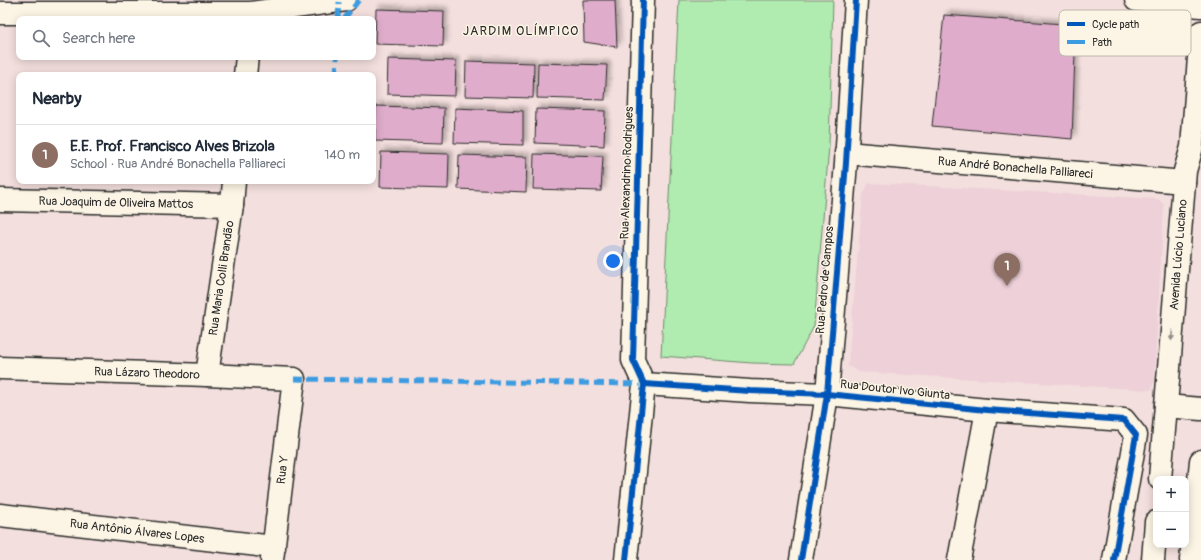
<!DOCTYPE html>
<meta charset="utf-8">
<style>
:root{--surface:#fff;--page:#f2f2f3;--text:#1f2937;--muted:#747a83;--line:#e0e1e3;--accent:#0f766e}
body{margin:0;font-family:Pangolin,sans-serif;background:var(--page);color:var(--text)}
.controls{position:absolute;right:12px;bottom:12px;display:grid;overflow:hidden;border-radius:8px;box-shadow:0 2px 10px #0003}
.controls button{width:36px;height:36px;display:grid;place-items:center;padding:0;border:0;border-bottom:1px solid var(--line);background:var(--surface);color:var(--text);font:20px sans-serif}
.you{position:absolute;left:613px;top:261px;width:14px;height:14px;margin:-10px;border:3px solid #fff;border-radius:50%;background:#1a73e8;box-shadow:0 0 0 6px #1a73e833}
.badge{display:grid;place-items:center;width:26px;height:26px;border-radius:50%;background:var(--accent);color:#fff;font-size:13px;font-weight:700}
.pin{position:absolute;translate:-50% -33px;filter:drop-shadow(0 1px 2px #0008)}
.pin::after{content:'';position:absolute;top:21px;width:14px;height:12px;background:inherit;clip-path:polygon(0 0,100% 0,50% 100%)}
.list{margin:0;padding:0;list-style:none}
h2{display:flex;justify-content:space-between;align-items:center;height:52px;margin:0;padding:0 16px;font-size:17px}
h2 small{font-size:13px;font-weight:400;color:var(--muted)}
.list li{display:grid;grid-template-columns:26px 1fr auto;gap:12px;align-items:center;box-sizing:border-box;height:60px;padding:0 16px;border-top:1px solid var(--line)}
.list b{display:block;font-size:15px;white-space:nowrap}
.list p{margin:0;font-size:13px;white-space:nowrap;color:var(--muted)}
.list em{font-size:13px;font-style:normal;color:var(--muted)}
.icon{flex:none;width:22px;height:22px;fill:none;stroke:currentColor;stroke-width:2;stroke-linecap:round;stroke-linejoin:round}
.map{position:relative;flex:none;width:1201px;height:560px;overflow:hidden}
.search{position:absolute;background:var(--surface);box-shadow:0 2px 10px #0003;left:16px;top:16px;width:360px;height:44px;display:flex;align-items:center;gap:10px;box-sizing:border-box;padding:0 14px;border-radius:8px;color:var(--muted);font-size:15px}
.panel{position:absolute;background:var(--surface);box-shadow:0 2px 10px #0003;left:16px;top:72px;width:360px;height:112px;border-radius:8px}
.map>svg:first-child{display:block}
.built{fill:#edd0d8}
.green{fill:#b0ebb0;stroke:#6e8b6e}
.building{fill:#dfadcb;stroke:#2b2b2b;filter:url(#shadow)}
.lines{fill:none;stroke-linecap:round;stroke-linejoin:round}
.minor-casing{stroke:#2b2b2b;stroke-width:25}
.minor{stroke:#fcf5e5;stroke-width:22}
.quiet{stroke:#3d9ce1;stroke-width:5;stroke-dasharray:10 5;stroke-linecap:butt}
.cycleway-casing{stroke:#fcf5e5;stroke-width:8}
.cycleway{stroke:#0057b8;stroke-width:6}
.oneway{fill:#949088}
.labels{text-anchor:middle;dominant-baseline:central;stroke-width:3;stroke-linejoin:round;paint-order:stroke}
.street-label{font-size:12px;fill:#2b2b2b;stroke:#fcf5e5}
.neighbourhood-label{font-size:13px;letter-spacing:1px;fill:#2b2b2b;stroke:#fcf5e5}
.key{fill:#fcf5e5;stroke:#bdb8ad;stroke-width:1}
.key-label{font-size:11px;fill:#2b2b2b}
</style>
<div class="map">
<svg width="1201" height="560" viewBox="0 0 1201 560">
<defs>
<filter id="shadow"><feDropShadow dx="3.5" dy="-3.5" stdDeviation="2" flood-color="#0004"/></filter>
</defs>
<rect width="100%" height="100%" fill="#f3dfdd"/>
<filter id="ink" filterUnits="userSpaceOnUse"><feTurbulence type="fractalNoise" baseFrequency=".025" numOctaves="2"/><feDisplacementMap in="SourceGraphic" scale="8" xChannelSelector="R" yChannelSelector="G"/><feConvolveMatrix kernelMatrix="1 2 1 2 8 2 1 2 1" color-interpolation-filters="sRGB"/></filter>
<g filter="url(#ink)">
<path class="built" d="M869,183L1158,199L1164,205L1154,382L1151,390L860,372L848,366L863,195Z"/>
<path class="green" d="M679,0H833L829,146L814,326L794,364L752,363L661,356Z"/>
<g class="building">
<path d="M583,0H615L617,47L584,42Z"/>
<path d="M376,9L444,11L443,46L375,44Z"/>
<path d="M944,15L1076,25L1072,139L932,126Z"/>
<path d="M388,59L456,61L455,96L387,94Z"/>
<path d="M466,61L534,63L533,98L465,96Z"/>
<path d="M538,63L607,65L605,100L537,98Z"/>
<path d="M376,106L444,108L443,143L375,141Z"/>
<path d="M455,108L523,111V145L454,143Z"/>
<path d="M536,109L605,111L604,146L535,143Z"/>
<path d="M381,152L449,154L448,189L380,187Z"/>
<path d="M534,154L603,156L601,191L533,189Z"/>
<path d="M459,155L527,157L526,192L458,189Z"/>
</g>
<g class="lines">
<defs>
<g id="minor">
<path d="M1136,0L1201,6"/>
<path d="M0,13H251L346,0"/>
<path d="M245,75L247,57"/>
<path id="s1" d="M846,153L1184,182"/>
<path id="s2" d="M0,200L232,205"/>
<path id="s3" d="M0,368L207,375L294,379L272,560"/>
<path id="s4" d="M207,375L232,205L234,181"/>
<path d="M644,384L750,391L827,394L987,410L1124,420L1136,435L1114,560"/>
<path d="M1166,406L1201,409"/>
<path id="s5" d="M1160,479L1185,171L1192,147L1201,32"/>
<path id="s6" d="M0,515L274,547"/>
<path d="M626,560L644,384L633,360L643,0"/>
<path d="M801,560L827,394L846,163L856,0"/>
<path d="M959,560L987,410"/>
<path d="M1153,560L1156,522"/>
<path d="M1191,560L1201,461"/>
</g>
</defs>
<use href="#minor" class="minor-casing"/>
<use href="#minor" class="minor"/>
<g class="quiet">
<path d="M338,19L339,2"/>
<path d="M344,19L359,0"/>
<path d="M336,75L337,57"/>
<path d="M294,379L644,384"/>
</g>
<defs>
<g id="cycleway">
<path d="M644,384L750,391L827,394L987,410L1124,420L1136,435L1114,560"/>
<path d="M626,560L644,384L633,360L643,0"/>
<path d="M801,560L827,394L846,163L856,0"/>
</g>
</defs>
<use href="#cycleway" class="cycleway-casing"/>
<use href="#cycleway" class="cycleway"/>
</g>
<defs><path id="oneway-solid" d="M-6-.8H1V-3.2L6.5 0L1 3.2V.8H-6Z"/></defs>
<use class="oneway" href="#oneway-solid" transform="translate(1172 335) rotate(94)"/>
</g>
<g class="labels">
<g class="street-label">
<text stroke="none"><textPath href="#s1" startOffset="170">Rua André Bonachella Palliareci</textPath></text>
<text transform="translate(627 173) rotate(-88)">Rua Alexandrino Rodrigues</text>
<text stroke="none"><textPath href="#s2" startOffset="116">Rua Joaquim de Oliveira Mattos</textPath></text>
<text stroke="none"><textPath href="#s5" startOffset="225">Avenida Lúcio Luciano</textPath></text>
<text stroke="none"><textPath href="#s4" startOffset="98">Rua Maria Colli Brandão</textPath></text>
<text transform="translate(825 280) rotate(-85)">Rua Pedro de Campos</text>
<text stroke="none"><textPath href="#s3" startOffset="147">Rua Lázaro Theodoro</textPath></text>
<text transform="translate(895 390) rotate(6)">Rua Doutor Ivo Giunta</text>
<text transform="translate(283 470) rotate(-83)">Rua Y</text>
<text stroke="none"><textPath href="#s6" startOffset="138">Rua Antônio Álvares Lopes</textPath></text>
</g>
<g class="neighbourhood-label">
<text x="521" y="31">JARDIM OLÍMPICO</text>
</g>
</g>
<rect x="1059" y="10" width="132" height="46" rx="6" class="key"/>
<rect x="1067" y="22" width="18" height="4" fill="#0057b8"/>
<rect x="1067" y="40" width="18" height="4" fill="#3d9ce1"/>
<g class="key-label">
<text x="1092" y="28">Cycle path</text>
<text x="1092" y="46">Path</text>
</g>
</svg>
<div class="controls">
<button>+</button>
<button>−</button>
</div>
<div class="you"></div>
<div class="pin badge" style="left:1007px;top:286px;background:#8d6e63">1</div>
<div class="search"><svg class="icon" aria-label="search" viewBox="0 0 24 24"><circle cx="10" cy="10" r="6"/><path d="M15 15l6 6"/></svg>Search here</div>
<section class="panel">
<h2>Nearby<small></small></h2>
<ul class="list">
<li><span class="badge" style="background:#8d6e63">1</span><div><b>E.E. Prof. Francisco Alves Brizola</b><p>School · Rua André Bonachella Palliareci</p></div><em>140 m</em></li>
</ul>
</section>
</div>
